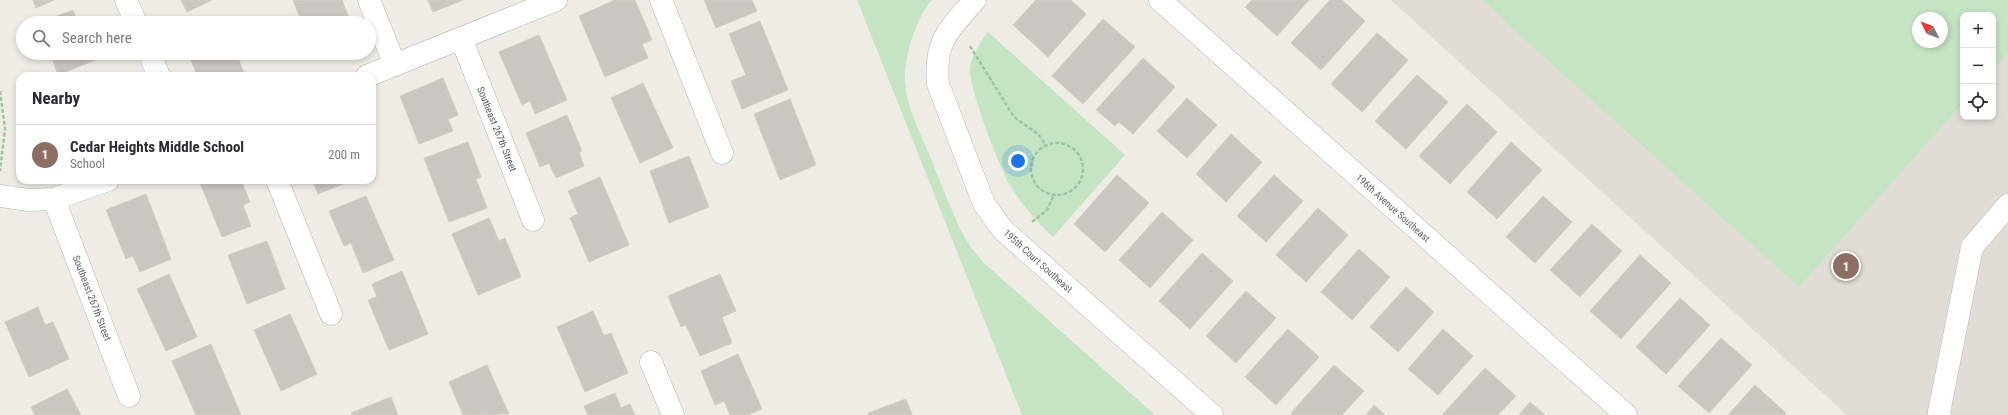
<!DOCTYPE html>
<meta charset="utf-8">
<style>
:root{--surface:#fff;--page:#f7f7f7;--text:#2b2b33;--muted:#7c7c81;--line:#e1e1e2;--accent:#b45309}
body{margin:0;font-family:"Roboto Condensed",sans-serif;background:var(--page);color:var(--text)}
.controls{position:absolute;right:12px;top:12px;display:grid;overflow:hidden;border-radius:8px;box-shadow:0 2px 6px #0003}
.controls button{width:36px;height:36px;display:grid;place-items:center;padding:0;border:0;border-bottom:1px solid var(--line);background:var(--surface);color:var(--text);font:20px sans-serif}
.compass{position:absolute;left:1912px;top:12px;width:36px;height:36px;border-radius:50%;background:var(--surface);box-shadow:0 2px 6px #0003;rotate:312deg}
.you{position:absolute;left:1018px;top:161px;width:14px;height:14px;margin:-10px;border:3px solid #fff;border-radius:50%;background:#1a73e8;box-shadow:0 0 0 6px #1a73e833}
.badge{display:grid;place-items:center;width:26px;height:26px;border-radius:50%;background:var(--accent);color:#fff;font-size:13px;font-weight:700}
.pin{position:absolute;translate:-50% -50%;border:2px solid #fff;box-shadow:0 1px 4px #0006}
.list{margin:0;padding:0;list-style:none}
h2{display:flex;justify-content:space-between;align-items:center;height:52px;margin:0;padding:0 16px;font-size:17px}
h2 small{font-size:13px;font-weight:400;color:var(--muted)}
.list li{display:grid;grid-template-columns:26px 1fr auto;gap:12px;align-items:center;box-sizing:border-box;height:60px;padding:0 16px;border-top:1px solid var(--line)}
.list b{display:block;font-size:15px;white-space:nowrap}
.list p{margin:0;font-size:13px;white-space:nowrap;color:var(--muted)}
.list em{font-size:13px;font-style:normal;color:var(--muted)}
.icon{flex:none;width:22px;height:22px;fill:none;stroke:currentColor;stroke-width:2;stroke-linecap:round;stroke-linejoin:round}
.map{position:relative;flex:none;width:2008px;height:415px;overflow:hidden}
.search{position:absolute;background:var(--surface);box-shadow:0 2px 6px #0003;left:16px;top:16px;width:360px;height:44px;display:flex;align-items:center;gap:10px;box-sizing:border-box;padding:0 14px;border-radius:22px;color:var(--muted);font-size:15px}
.panel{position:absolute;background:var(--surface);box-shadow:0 2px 6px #0003;left:16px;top:72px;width:360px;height:112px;border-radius:12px}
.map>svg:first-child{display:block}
.education{fill:#e1ddd6;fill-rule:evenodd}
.green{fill:#c5e4c3;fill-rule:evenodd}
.building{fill:#cac7c2;stroke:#d3cdc4}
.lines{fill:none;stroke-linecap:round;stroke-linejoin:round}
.minor-casing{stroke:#b2b5b9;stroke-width:23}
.path{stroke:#9dc5a5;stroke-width:2.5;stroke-dasharray:4 2;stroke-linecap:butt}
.minor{stroke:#fff;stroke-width:22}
.labels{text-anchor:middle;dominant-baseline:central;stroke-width:4;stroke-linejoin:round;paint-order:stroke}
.street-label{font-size:10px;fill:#5d6164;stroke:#fff}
</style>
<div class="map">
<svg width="2008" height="415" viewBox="0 0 2008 415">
<rect width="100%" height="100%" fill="#eeece5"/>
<path class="education" d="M1391,0H2008V415H1847ZM1963,15H1993V117H1963ZM1918,18H1942V42H1918Z"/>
<g class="green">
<path d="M857,0H932C916,18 903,59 905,83C907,105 917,126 926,147C937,174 948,201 960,229L970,246L983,262L1155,415H1022Z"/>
<path d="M1483,0H2008V53L1993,70V15H1963V103L1799,287L1524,39ZM1918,18H1942V42H1918Z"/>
<path d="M988,32L1125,155L1053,237C1036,221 1022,205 1010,185C1000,169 967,83 970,67C972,54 981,42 988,32Z"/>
</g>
<g class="building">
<path d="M33,0H54L36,8Z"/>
<path d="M181,0H212L187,12Z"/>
<path d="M293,0H342L351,23H302Z"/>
<path d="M428,0H463L433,12Z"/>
<path d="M615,0H635L652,40L642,44L648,58L605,77L579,16Z"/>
<path d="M704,0H752L757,11L716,28Z"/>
<path d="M1036,0H1071L1086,14L1048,57L1013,25Z"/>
<path d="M1252,0H1309L1277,36L1245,7Z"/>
<path d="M1330,0H1342L1365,21L1321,70L1291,43Z"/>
<path d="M73,10L78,23H39Z"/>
<path d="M88,19L90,23H78Z"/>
<path d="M1103,19L1135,47L1083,104L1052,76Z"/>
<path d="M760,21L788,90L742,109L731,81L746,75L729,34Z"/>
<path d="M1377,33L1408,60L1362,112L1331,84Z"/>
<path d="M539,35L567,100L535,114L530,101L522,105L499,52Z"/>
<path d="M50,53H101L103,57L58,75Z"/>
<path d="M197,53H236L245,76H197L190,57Z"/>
<path d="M313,53H324L315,57Z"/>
<path d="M1143,58L1175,87L1133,134L1119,122L1115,126L1096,110Z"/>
<path d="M1417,75L1448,102L1406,149L1375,121Z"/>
<path d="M443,78L458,115L448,119L453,131L419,144L400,96Z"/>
<path d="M643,83L673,148L640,163L611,98Z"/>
<path d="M1187,98L1217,125L1187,158L1157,131Z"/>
<path d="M790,99L816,165L780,180L754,114Z"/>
<path d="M1467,104L1497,132L1450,184L1419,156Z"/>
<path d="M567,115L582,151L579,152L584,166L556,178L549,163L540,167L526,133Z"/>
<path d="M1231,134L1262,162L1226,202L1196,174Z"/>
<path d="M468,142L481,177L476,179L487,208L449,222L424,158Z"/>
<path d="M1511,142L1542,170L1497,219L1467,192Z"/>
<path d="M689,156L709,207L669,223L650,171Z"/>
<path d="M1117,175L1149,203L1105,252L1074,224Z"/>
<path d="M1274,175L1303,201L1266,242L1237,216Z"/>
<path d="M600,177L629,245L589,262L570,218L578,214L568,191Z"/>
<path d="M199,180H241L250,202L243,205L251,226L222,237Z"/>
<path d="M312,180H353L318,194Z"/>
<path d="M146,194L171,259L140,272L133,256L126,259L106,210Z"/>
<path d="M366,196L394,260L363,273L351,243L344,246L329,211Z"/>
<path d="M1543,196L1572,222L1535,263L1506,237Z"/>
<path d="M1318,208L1348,235L1306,282L1276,255Z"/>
<path d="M1162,212L1193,240L1150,288L1119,260Z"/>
<path d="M489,218L499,241L505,238L521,277L478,295L452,234Z"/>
<path d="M1592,224L1622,251L1580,297L1550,270Z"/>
<path d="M267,241L285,289L247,304L228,255Z"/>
<path d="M1359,249L1390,277L1352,320L1321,292Z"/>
<path d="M1202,253L1233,281L1190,329L1159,301Z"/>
<path d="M1640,255L1671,283L1621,339L1590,311Z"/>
<path d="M402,271L428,334L389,350L368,300L377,297L372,284Z"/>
<path d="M169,274L197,337L166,351L137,289Z"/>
<path d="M720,274L736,311L722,317L732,343L700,356L686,325L681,327L668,296Z"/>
<path d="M1406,287L1434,312L1398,352L1370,327Z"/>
<path d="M1246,291L1276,318L1236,363L1206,336Z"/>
<path d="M1680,298L1710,325L1666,374L1636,347Z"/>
<path d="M38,307L45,325L53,322L69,359L29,377L5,322Z"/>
<path d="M593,311L604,336L611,333L628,373L585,392L557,327Z"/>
<path d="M290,314L317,374L281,391L254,330Z"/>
<path d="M1288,329L1319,357L1276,405L1245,377Z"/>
<path d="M1443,329L1473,356L1438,395L1408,369Z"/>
<path d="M1721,338L1752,365L1709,413L1678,386Z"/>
<path d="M211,344L241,415H196L172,361Z"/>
<path d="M738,354L762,409L748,415H730L724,401L715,405L701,371Z"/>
<path d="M487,365L509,414L463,415L449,382Z"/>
<path d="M1334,365L1364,391L1342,415H1292L1291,413Z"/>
<path d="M1485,368L1516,396L1498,415H1444L1443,414Z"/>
<path d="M1755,385L1786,413L1784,415H1728Z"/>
<path d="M67,389L81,415H35L31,407Z"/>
<path d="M615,393L621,408L630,404L635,415H588L584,406Z"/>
<path d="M391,397L398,415H352L351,413Z"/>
<path d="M906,399L912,415H868V413Z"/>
<path d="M1530,402L1545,415H1519Z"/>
<path d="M1374,405L1385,415H1366Z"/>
</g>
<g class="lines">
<defs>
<g id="minor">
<path d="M126,0L136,23"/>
<path d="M369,0L395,65"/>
<path d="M661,0L722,153"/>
<path d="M975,0C949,29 934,41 938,84L984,204L1003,230L1212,415"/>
<path d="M1160,0L1626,415"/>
<path d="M461,38L533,220"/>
<path d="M149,53L159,76"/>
<path d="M367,76L556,0"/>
<path d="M277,180L331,314"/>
<path d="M0,196L29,200L54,199L108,180"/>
<path d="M54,199L129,396"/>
<path d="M651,362L673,415"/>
<path d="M1940,415L1939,412L1972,247L2008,205"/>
</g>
</defs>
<use href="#minor" class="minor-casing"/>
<g class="path">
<path d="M970,46L1014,117L1038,134L1047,146"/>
<path d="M0,91L5,129L0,171"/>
<circle cx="1057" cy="169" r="26"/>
<path d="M1032,222L1047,210L1054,195"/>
</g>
<use href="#minor" class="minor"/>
</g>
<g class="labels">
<g class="street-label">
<text transform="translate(497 129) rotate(68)">Southeast 267th Street</text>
<text transform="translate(1393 208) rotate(42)">196th Avenue Southeast</text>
<text transform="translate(1038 261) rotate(42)">195th Court Southeast</text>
<text transform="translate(92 298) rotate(69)">Southeast 267th Street</text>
</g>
</g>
</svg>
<div class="controls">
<button>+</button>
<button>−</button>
<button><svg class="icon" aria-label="locate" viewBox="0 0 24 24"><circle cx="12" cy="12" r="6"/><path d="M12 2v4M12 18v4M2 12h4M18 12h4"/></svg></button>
</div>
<svg class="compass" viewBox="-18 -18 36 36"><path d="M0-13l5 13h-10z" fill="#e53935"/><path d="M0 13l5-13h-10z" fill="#7c7c81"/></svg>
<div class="you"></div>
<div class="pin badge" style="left:1846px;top:266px;background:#8d6e63">1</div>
<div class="search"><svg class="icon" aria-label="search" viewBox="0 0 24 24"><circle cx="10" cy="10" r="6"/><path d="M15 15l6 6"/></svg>Search here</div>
<section class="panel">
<h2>Nearby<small></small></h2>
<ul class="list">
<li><span class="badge" style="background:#8d6e63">1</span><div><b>Cedar Heights Middle School</b><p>School</p></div><em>200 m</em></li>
</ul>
</section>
</div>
